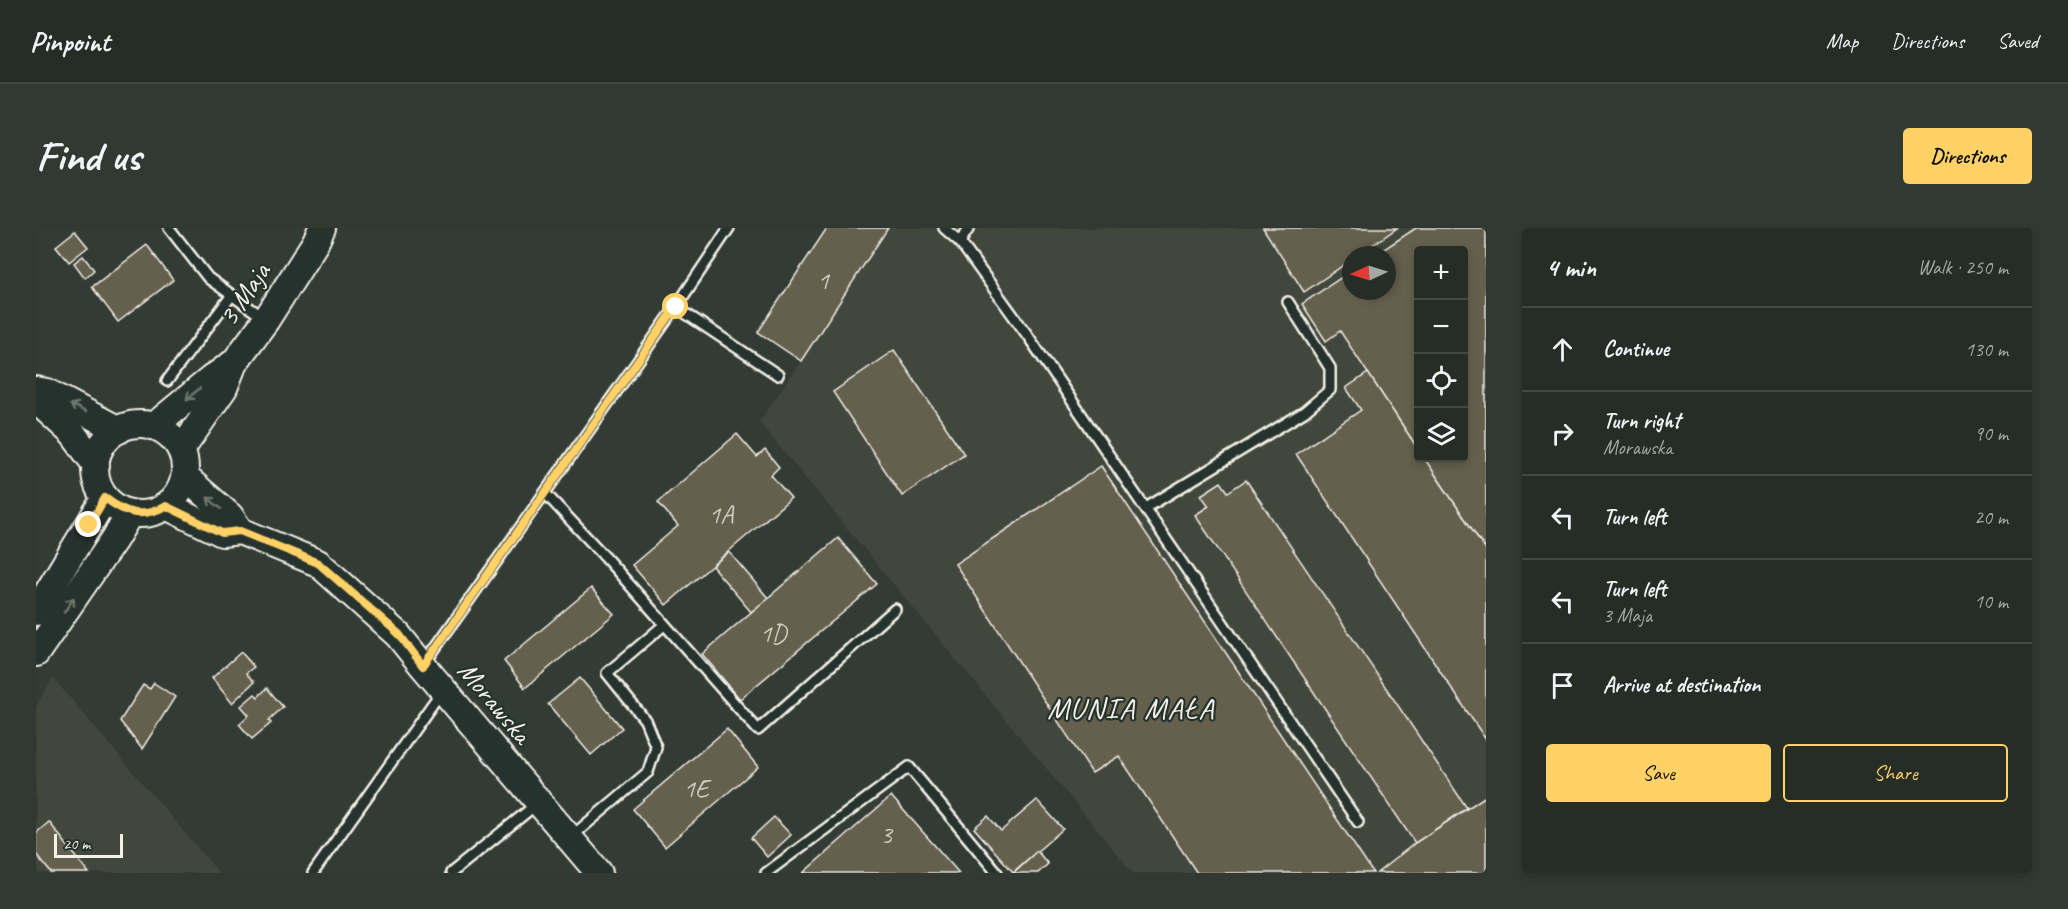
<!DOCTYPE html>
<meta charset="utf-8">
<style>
:root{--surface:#262d27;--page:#323933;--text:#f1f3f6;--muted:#a4a8a7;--line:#424944;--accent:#ffd166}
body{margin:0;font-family:Caveat,sans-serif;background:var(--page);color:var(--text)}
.controls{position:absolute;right:18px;top:18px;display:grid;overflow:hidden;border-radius:6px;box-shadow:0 3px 9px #0003}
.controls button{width:54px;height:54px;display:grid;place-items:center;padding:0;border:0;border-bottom:2px solid var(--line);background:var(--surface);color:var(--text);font:30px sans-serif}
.compass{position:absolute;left:1306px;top:18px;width:54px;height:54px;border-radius:50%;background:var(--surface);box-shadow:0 3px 9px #0003;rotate:266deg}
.scale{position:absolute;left:18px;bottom:15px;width:69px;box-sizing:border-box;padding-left:6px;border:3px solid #f4f1e8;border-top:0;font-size:16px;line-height:21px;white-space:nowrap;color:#f4f1e8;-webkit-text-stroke:4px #26332d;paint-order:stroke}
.stop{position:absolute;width:18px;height:18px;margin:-14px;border:4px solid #ffd166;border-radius:50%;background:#fff}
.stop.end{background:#ffd166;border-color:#fff;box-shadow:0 2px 6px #0008}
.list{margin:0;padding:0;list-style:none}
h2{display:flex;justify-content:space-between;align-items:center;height:78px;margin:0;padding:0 24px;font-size:26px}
h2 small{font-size:20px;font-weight:400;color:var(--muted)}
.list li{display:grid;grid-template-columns:39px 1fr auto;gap:18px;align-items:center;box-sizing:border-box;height:84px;padding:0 24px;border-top:2px solid var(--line)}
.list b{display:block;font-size:22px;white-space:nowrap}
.list p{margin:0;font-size:20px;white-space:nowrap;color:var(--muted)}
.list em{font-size:20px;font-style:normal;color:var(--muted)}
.actions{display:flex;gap:12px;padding:18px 24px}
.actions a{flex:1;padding:14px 0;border:2px solid var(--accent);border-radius:6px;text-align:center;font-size:21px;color:var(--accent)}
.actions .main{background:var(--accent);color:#111}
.icon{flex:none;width:33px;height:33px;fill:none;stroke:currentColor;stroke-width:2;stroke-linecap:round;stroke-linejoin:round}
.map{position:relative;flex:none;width:1450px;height:645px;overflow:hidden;border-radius:6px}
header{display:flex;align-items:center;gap:36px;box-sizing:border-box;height:84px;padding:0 30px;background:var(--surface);border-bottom:2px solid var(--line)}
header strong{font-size:28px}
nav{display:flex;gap:33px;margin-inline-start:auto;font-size:21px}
.intro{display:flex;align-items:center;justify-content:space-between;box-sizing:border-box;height:144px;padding:0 36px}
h1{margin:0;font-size:42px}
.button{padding:15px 27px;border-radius:6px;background:var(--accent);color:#111;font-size:21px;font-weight:700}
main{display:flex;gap:36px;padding:0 36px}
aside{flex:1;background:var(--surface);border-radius:6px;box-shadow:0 3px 9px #0003}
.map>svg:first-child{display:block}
.built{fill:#42463c;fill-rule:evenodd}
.building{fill:#655e4e;stroke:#f4f1e8;stroke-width:1.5}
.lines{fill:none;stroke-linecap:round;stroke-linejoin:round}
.lane-casing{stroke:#f4f1e8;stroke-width:14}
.secondary-casing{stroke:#f4f1e8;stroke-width:30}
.lane{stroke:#26332d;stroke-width:9}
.secondary{stroke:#26332d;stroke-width:26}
.oneway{stroke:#6e766e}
.route{stroke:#ffd166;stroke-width:8}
.labels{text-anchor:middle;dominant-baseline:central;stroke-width:4.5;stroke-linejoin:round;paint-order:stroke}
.number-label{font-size:26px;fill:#d0ccc2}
.street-label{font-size:28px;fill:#f4f1e8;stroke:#26332d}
.neighbourhood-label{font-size:30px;letter-spacing:1.5px;fill:#f4f1e8;stroke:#26332d}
</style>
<header>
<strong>Pinpoint</strong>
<nav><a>Map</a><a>Directions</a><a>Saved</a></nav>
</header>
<div class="intro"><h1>Find us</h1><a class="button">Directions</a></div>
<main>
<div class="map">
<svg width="1450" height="645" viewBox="0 0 1450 645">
<rect width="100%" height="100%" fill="#333c34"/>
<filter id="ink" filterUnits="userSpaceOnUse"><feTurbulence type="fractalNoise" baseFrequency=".0167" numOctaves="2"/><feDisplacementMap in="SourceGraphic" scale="12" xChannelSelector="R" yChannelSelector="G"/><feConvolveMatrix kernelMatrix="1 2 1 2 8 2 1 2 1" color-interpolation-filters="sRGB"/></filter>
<g filter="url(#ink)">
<g class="built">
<path d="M852,0H1450V645H1097L723,194L765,133ZM1382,22H1428V230H1382ZM1315,27H1351V63H1315Z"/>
<path d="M17,450L183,645H0V479Z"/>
</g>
<g class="building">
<path d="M791,0H852L765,133L722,104Z"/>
<path d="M1227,0H1361L1322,27H1315V32L1268,64Z"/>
<path d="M1380,0H1450V322L1388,230H1428V22H1382V221L1304,103L1290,113L1266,76L1315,43V63H1351V27H1339Z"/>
<path d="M39,3L52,19L33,34L20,18Z"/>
<path d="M111,17L137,52L82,94L56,59Z"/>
<path d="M47,28L58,42L49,50L38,35Z"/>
<path d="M858,122L928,226L866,268L797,164Z"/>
<path d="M1332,145L1382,221V230H1388L1450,322V512L1260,226L1325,182L1310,160Z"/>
<path d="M701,206L721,229L729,222L743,239L735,247L755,270L630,377L596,337L642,298L622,274Z"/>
<path d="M1065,238L1337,645H1161L1083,528L1056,545L919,336Z"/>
<path d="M1210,252L1431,580L1379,615L1159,287L1173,278L1165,267L1185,254L1192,264Z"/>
<path d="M802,310L841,356L704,471L666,426Z"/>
<path d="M693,324L732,370L715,384L676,338Z"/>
<path d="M555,360L578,386L489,460L468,433Z"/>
<path d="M205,424L218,439L210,445L218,454L196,475L176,450Z"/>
<path d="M544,450L586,500L555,527L512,476Z"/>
<path d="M118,455L139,469L106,521L84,493L107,457L114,461Z"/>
<path d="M231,460L247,479L233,492L235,495L216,511L203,496L213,487L205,478L219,466L222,469Z"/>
<path d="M691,501L722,539L629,619L597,581Z"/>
<path d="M855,568L923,645H767Z"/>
<path d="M1450,568V645H1341L1379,615Z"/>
<path d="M1001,572L1027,601L977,644L938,600L952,588L965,603Z"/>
<path d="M738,589L755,607L731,629L715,610Z"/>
<path d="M13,594L53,645H15L0,626V605Z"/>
<path d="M1001,623L1012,636L1002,645H977Z"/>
</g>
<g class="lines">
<defs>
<g id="lane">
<path d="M133,0L172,50L228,90"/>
<path d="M908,0L924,14L992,108L1322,594"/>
<path d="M924,14L933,0"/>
<path d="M640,79L742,147"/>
<path d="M131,153L196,67"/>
<path d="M509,265L569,329L722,502L859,381"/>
<path d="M1110,280L1268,184L1294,162V140L1252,74"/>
<path d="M388,436L640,79L693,0"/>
<path d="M535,609L612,544L620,519L609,492L571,445L628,397"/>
<path d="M277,645L405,464"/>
<path d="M415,645L502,575"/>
<path d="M730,645L873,539L961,645"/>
</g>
<g id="secondary">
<path d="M0,162L11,164L83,202"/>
<path d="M0,172L37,206L60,237"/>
<circle cx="104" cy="241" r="45"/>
<path d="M116,198L124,193L175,151L196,136"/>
<path d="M145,222L188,160L198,135L230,92L279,15L286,0"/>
<path d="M149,249L194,288L204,303"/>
<path d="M130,278L186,305L204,303L282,335L362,407L387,438L563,645"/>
<path d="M0,384L69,270"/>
<path d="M0,425L78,312L94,285"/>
</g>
</defs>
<use href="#lane" class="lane-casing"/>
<use href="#secondary" class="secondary-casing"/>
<use href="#lane" class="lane"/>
<use href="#secondary" class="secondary"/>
</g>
<defs><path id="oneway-shaft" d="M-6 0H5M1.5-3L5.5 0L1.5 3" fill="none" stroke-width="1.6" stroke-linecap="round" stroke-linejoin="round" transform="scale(1.5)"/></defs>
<g class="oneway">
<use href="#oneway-shaft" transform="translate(157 166) rotate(140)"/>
<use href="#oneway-shaft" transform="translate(42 180) rotate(-153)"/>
<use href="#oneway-shaft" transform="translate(178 275) rotate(-141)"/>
<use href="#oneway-shaft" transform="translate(33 377) rotate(-56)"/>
</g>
</g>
<g class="lines" filter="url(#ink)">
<path class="route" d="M53,297L69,270C90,286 105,291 130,278L186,305L204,303L282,335L363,406L387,438L640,79"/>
</g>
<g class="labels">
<g class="number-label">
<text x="787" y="52">1</text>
<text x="685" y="286">1A</text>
<text x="737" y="405">1D</text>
<text x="660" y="560">1E</text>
<text x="850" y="606">3</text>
</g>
<g class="street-label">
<text transform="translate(208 66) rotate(-56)">3 Maja</text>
<text transform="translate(459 474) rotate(50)">Morawska</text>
</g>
<g class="neighbourhood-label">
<text x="1095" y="480">MUNIA MAŁA</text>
</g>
</g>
</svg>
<div class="controls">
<button>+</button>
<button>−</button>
<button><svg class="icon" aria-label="locate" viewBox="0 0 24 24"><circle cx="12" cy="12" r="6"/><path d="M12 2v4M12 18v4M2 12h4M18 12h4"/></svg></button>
<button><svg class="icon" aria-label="layers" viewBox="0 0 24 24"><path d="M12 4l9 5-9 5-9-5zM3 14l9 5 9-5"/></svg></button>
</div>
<svg class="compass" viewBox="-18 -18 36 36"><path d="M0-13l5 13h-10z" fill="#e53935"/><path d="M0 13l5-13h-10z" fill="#a4a8a7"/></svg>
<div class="scale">20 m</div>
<div class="stop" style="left:640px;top:79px"></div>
<div class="stop end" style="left:53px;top:297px"></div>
</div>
<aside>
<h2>4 min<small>Walk · 250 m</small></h2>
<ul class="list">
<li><svg class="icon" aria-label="ahead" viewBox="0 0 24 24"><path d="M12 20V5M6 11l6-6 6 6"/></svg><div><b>Continue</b></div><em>130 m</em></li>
<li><svg class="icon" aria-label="right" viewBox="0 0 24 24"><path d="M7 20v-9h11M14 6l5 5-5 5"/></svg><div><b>Turn right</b><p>Morawska</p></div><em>90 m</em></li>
<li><svg class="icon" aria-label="left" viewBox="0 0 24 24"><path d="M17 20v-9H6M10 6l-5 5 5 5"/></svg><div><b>Turn left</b></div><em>20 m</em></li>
<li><svg class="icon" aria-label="left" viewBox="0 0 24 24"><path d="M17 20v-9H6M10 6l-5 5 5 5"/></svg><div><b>Turn left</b><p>3 Maja</p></div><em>10 m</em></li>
<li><svg class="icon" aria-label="arrive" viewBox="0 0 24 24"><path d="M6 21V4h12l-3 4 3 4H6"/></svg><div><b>Arrive at destination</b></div></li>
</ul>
<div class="actions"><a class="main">Save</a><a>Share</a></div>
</aside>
</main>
